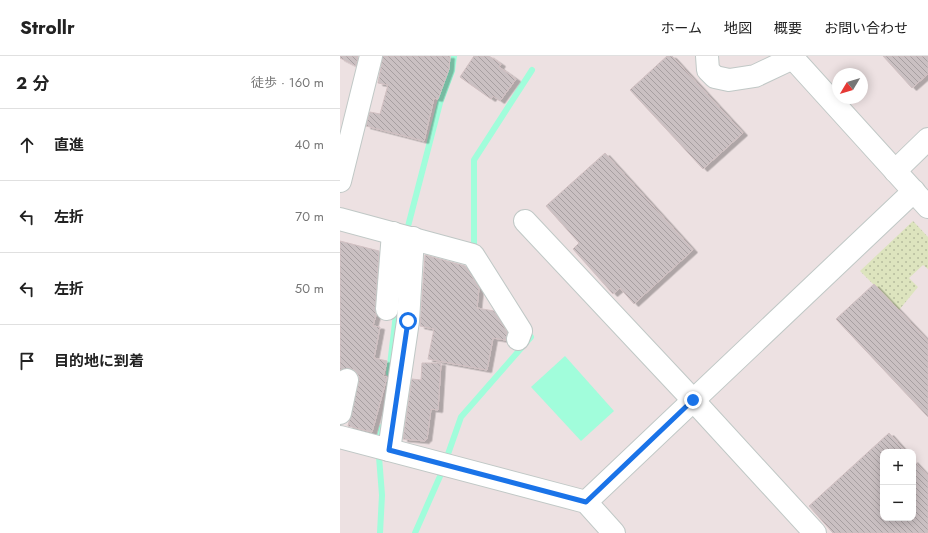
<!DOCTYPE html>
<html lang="ja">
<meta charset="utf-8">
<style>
:root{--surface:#fff;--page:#f2f2f2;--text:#222;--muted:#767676;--line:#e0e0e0}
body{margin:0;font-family:Jost,"Noto Sans JP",sans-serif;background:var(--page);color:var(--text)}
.controls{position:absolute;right:12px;bottom:12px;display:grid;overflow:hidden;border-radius:8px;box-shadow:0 2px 10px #0003}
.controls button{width:36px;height:36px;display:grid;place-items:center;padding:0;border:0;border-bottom:1px solid var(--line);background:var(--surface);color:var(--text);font:20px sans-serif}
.compass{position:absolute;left:492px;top:12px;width:36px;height:36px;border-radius:50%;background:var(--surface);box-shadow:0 2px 10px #0003;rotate:232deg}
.stop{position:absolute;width:12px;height:12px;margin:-9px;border:3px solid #1a73e8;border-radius:50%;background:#fff}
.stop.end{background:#1a73e8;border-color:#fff;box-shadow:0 1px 4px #0008}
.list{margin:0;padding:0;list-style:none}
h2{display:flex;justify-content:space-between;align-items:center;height:52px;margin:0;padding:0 16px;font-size:17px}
h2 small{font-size:13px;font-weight:400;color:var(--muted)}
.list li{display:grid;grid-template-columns:26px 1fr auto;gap:12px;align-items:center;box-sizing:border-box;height:72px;padding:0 16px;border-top:1px solid var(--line)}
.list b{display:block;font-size:15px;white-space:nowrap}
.list em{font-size:13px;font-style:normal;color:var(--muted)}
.icon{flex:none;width:22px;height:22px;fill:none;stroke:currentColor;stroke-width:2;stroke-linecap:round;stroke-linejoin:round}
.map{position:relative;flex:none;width:588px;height:477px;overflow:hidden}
header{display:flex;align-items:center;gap:24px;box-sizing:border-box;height:56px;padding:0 20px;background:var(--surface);border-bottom:1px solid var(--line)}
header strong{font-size:19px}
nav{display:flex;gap:22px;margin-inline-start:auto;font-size:14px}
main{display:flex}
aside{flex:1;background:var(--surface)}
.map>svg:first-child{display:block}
.grass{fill:url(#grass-dots)}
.water{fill:#a1fddb}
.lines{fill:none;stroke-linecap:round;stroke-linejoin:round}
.stream{stroke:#a1fddb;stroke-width:6}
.building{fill:url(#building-back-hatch);stroke:#d1c0c2;filter:url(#shadow)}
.minor-casing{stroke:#c0c8c6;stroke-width:24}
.minor{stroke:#fff;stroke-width:22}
.route{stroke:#1a73e8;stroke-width:5}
</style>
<header>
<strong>Strollr</strong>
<nav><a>ホーム</a><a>地図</a><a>概要</a><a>お問い合わせ</a></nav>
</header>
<main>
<aside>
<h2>2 分<small>徒歩 · 160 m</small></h2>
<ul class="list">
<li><svg class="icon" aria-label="ahead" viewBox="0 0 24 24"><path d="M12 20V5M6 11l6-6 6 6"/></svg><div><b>直進</b></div><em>40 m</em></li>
<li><svg class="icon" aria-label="left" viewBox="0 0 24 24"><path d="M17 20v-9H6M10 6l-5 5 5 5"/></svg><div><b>左折</b></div><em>70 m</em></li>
<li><svg class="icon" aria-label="left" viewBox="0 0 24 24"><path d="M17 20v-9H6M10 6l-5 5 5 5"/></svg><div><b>左折</b></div><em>50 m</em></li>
<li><svg class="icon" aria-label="arrive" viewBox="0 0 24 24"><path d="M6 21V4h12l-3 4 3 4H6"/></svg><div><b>目的地に到着</b></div></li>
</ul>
</aside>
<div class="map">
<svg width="588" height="477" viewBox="0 0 588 477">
<defs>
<pattern id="grass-dots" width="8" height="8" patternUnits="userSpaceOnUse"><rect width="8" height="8" fill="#dde4be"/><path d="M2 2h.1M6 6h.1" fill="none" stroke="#b6bc9e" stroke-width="1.8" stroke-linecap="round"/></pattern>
<pattern id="building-back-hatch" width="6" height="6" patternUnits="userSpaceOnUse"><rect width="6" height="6" fill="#cac0c2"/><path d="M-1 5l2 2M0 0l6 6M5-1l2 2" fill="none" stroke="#a79fa1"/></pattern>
<filter id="shadow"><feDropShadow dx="4.5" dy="2.5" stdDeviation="0" flood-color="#0004"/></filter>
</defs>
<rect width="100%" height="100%" fill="#ede1e2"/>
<path class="grass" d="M573,165L588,181V213L583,209L569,222L578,231L559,254L520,215Z"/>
<path class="water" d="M225,300L274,355L241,385L191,331Z"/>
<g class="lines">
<g class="stream">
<path d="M66,178L100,47L112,15L114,0"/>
<path d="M136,195L134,192V104L192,14"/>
<path d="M49,317L57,250"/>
<path d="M40,477L42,439L38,388L42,371"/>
<path d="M75,477L101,418L121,361L191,281L186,274"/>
</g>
</g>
<g class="building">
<path d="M0,0H18L16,10L0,2Z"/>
<path d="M43,0H110L109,13L98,43L94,42L84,85L26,70L30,56L40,58L48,29L38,27Z"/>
<path d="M134,0H149L161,8L159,11L176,23L160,45L153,40L151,43L120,21Z"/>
<path d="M327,0H332L403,77L363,113L290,34Z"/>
<path d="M543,0H588V18L572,32Z"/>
<path d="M265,97L353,194L294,248L280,232L273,238L233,193L239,187L206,150Z"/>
<path d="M0,185L39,195L35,252L36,259L33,270L40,271L34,302L47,305L43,321H47L32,376L8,370L19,326V320L15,314L9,312L0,314Z"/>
<path d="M85,199L125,210L139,232L137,252L154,255L167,276L166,284L153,282L147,314L88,303L94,273L80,270Z"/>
<path d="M534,228L588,285V361L496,263Z"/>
<path d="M82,307H101L98,354L91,353L87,383H85V385L63,383L72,323L81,324Z"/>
<path d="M549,377L566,396H543V462H573V404L588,420V477H493L469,450Z"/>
</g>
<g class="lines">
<defs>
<g id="minor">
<path d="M367,0L368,14L375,21L389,24L415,20L453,2"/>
<path d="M451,0L588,151"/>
<path d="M555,115L588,83"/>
<path d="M0,125L31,0"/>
<path d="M0,163L133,199L181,275L178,283"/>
<path d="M185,165L353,344L475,477"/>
<path d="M47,253L53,177"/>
<path d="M0,357L7,324"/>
<path d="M0,381L246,446L274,477"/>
<path d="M49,394L68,265L73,182"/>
<path d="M246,446L574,135"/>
</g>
</defs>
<use href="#minor" class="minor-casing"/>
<use href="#minor" class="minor"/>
</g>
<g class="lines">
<path class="route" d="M68,265L49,394L246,446L353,344"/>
</g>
</svg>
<div class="controls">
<button>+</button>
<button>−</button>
</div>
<svg class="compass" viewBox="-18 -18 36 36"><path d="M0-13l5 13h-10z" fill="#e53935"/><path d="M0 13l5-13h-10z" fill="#767676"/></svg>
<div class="stop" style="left:68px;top:265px"></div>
<div class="stop end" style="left:353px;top:344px"></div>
</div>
</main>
